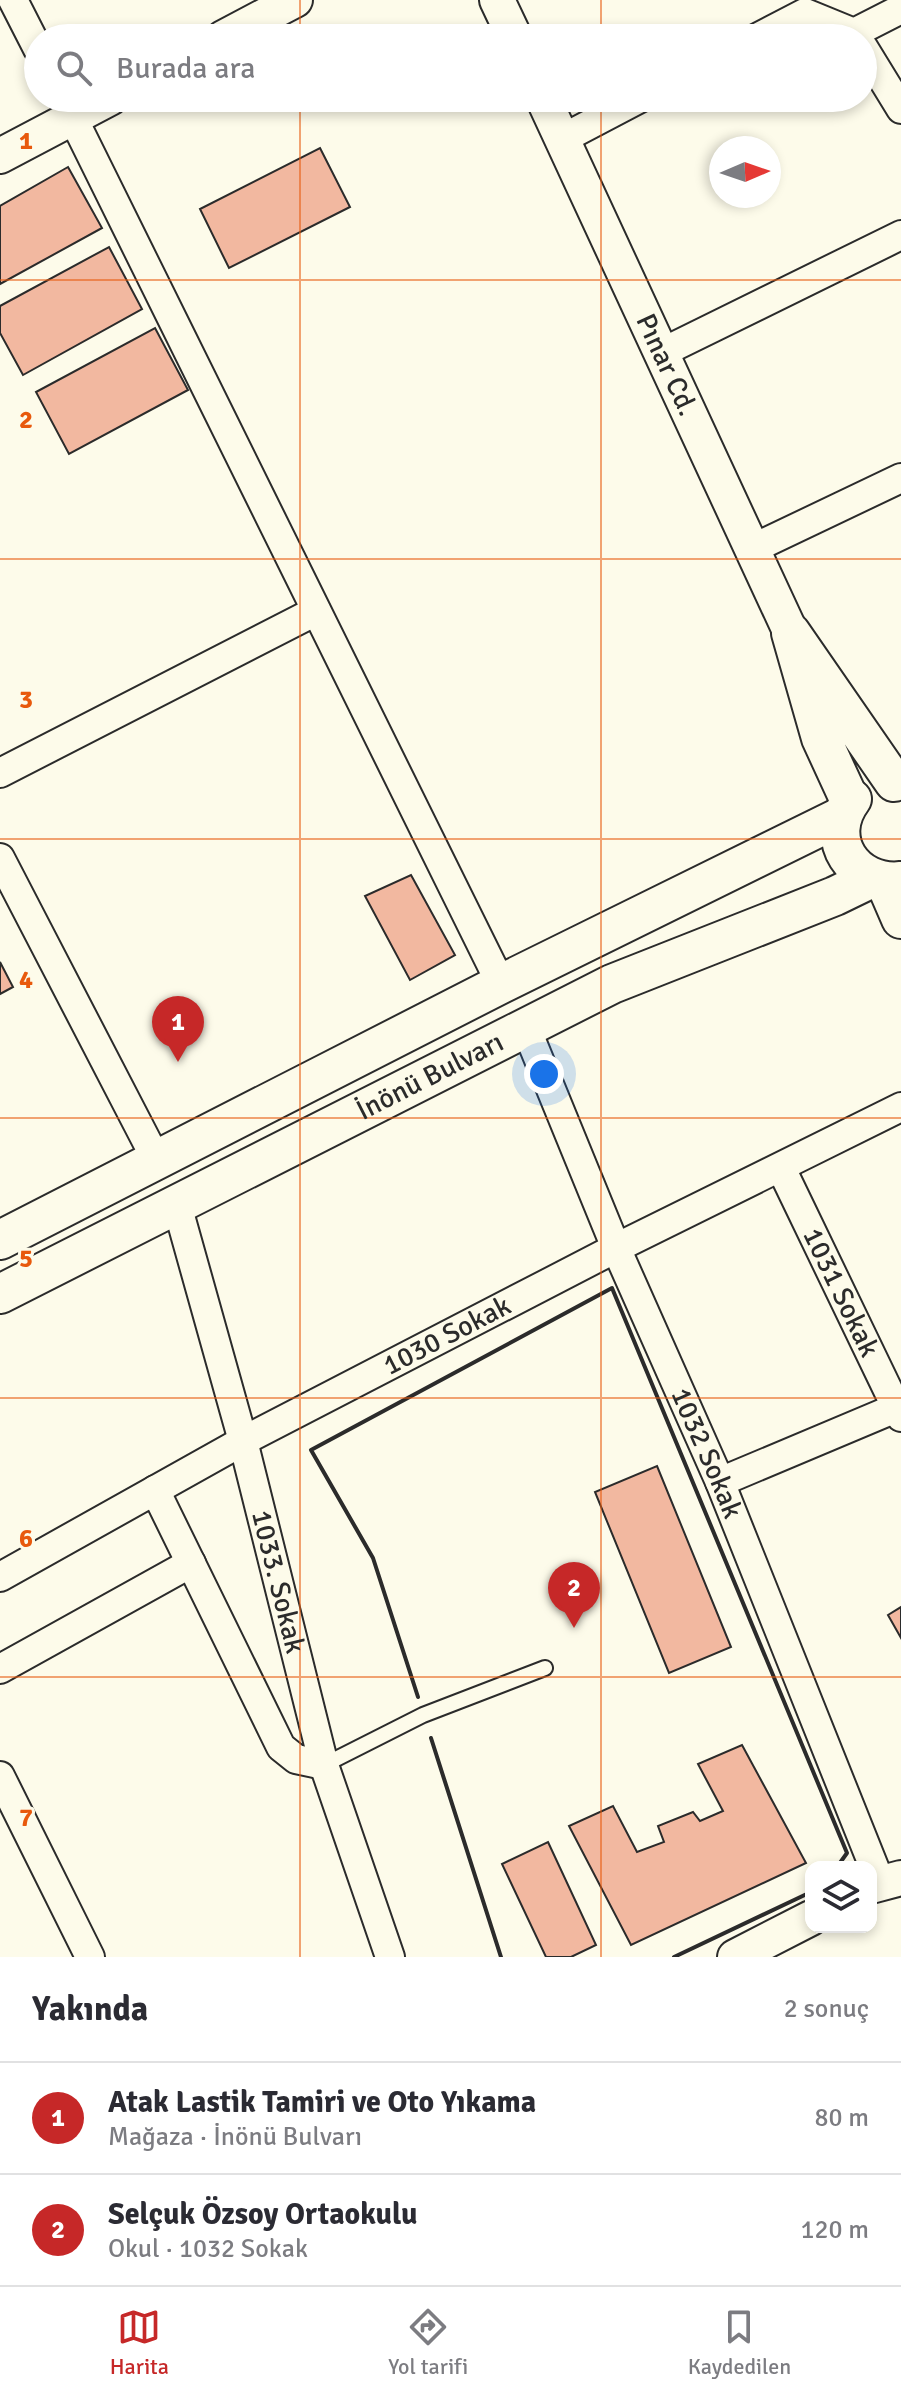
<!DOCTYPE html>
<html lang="tr">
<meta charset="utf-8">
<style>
:root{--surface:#fff;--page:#f7f7f7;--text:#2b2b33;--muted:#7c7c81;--line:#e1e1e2;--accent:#c62828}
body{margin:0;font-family:Signika,sans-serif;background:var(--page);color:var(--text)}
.controls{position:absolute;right:24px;bottom:24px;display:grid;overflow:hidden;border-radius:16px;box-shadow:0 4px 12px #0003}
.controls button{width:72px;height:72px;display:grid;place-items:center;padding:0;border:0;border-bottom:2px solid var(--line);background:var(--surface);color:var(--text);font:40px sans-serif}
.compass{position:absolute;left:709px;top:136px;width:72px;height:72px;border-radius:50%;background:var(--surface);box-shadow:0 4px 12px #0003;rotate:88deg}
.you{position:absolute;left:544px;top:1074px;width:28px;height:28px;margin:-20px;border:6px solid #fff;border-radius:50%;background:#1a73e8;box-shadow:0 0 0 12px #1a73e833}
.badge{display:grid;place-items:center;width:52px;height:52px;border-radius:50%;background:var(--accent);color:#fff;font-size:26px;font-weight:700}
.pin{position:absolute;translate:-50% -66px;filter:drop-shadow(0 2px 4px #0008)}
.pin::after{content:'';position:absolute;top:42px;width:28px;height:24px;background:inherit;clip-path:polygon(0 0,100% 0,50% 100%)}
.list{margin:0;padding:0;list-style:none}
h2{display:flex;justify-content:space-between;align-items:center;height:104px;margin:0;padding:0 32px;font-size:34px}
h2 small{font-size:26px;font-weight:400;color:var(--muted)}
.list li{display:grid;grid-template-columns:52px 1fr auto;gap:24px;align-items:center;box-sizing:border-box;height:112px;padding:0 32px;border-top:2px solid var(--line)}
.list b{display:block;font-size:30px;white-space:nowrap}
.list p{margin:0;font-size:26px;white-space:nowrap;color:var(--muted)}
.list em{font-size:26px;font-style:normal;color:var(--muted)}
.icon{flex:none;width:44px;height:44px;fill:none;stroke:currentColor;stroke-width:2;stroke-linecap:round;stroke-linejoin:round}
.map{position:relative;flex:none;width:901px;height:1957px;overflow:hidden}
.search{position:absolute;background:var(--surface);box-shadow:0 4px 12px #0003;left:24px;right:24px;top:24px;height:88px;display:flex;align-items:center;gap:20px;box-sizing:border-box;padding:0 28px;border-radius:44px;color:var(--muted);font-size:30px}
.sheet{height:328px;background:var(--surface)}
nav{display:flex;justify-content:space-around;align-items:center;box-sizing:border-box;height:112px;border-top:2px solid var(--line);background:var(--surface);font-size:22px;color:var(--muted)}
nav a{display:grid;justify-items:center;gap:4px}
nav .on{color:var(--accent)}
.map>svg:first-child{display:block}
.building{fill:#f2b8a0;stroke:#2b2b2b;stroke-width:2}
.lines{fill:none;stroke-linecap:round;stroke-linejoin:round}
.service-casing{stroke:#2b2b2b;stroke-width:18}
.minor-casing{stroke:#2b2b2b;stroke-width:32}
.tertiary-casing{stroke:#2b2b2b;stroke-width:38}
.secondary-casing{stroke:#2b2b2b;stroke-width:42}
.service{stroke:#fdfbea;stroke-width:14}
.minor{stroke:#fdfbea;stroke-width:28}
.tertiary{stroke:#fdfbea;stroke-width:34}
.secondary{stroke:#fdfbea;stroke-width:38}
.wall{stroke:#2b2b2b;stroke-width:4}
.grid{fill:none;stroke:#e8590c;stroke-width:2;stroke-opacity:0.55}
.labels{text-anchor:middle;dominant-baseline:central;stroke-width:6;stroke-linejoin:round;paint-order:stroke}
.street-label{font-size:28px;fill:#2b2b2b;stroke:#fdfbea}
.grid-label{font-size:26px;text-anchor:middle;font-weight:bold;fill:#e8590c;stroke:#fdfbea;stroke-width:6;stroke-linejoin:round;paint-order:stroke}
</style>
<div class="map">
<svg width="901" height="1957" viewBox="0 0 901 1957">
<rect width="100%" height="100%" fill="#fdfbea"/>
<g class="building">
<path d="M320,148L350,207L229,268L200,209Z"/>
<path d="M68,167L102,228L0,284V206Z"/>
<path d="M109,247L142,309L23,375L0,333V306Z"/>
<path d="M155,328L188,390L69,454L36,392Z"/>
<path d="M411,875L455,955L410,980L365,896Z"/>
<path d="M0,962L13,987L0,994Z"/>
<path d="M657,1466L731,1647L669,1673L595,1492Z"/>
<path d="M901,1607V1638L888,1615Z"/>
<path d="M742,1745L806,1863L631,1945L569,1826L613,1806L637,1852L664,1842L658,1826L693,1812L700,1821L723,1811L698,1764Z"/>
<path d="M548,1842L596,1945L571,1957H546L502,1864Z"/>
</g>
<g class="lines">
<defs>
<path id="service" d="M324,1765L423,1715L545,1668"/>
<g id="minor">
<path d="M13,0L38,49"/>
<path d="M757,38L805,13L854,33L901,9"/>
<path d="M863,47L901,109"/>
<path d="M63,98L501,984"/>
<path d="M562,139L640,98"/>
<path d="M661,353L901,235"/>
<path d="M752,549L901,478"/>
<path d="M0,773L316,611"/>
<path d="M0,858L156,1159"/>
<path id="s1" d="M526,1028L616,1248L720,1482L880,1882"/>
<path id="s2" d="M781,1168L901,1417"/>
<path id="s3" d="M177,1205L243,1441L324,1765L390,1957"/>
<path d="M720,1482L896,1408"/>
<path d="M155,1490L281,1747L296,1759L324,1765"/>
<path id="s4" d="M0,1577L243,1441L616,1248L901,1107"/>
<path d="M0,1669L191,1563"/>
<path d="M0,1776L90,1957"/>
</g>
<g id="tertiary">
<path d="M497,0L515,38"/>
<path d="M223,38L295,0"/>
<path id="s5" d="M543,98L791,633"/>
<path d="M0,156L110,98"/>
<path d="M871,1886L901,1878"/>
<path d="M735,1957L811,1918"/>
</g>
<g id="secondary">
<path d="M852,799C822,839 854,886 901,881"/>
<path d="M850,801L821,738L791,633L894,782"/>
<path d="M885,882L901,919"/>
<path d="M0,1240L501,984L842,816"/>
<path id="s6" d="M0,1294L612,984L835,896L870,879"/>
</g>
</defs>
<use href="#service" class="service-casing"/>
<use href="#minor" class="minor-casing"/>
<use href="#tertiary" class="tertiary-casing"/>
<use href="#secondary" class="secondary-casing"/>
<use href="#service" class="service"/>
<use href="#minor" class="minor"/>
<use href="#tertiary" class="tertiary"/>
<use href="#secondary" class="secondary"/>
<g class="wall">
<path d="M418,1697L373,1558L311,1450L612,1288L847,1853L837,1867"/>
<path d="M431,1738L501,1957"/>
<path d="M674,1957L811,1892"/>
</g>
</g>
<path class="grid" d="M300,0V38M601,0V38M300,98V1957M601,98V1957M0,280H901M0,559H901M0,839H901M0,1118H901M0,1398H901M0,1677H901"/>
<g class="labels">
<g class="street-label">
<text stroke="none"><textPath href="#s5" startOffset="294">Pınar Cd.</textPath></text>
<text stroke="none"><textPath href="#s6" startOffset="482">İnönü Bulvarı</textPath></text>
<text stroke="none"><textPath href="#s2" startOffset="138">1031 Sokak</textPath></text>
<text stroke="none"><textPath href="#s4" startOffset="508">1030 Sokak</textPath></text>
<text stroke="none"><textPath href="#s1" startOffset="462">1032 Sokak</textPath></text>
<text stroke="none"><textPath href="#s3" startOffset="390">1033. Sokak</textPath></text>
</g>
</g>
<g class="grid-label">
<text x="26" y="149">1</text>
<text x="26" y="428">2</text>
<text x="26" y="708">3</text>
<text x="26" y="988">4</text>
<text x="26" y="1267">5</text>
<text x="26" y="1547">6</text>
<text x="26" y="1826">7</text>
</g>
</svg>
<div class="controls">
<button><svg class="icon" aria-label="layers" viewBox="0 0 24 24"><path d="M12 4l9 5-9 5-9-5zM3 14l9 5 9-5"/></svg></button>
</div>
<svg class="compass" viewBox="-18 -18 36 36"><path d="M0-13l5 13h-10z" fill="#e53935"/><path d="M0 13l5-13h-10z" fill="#7c7c81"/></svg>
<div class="you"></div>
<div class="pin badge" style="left:178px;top:1062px">1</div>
<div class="pin badge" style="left:574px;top:1628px">2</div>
<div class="search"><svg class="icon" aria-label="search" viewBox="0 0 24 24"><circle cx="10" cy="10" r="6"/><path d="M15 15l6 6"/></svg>Burada ara</div>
</div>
<section class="sheet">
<h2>Yakında<small>2 sonuç</small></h2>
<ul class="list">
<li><span class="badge">1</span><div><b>Atak Lastik Tamiri ve Oto Yıkama</b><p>Mağaza · İnönü Bulvarı</p></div><em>80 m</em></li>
<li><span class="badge">2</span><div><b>Selçuk Özsoy Ortaokulu</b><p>Okul · 1032 Sokak</p></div><em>120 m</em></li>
</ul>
</section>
<nav>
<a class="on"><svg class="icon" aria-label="map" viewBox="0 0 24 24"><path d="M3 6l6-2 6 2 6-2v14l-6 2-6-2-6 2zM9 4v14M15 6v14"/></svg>Harita</a>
<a><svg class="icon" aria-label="directions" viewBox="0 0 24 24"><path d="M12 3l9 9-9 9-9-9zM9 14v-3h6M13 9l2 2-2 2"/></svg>Yol tarifi</a>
<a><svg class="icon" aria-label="saved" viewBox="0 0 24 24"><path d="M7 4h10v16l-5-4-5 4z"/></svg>Kaydedilen</a>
</nav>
